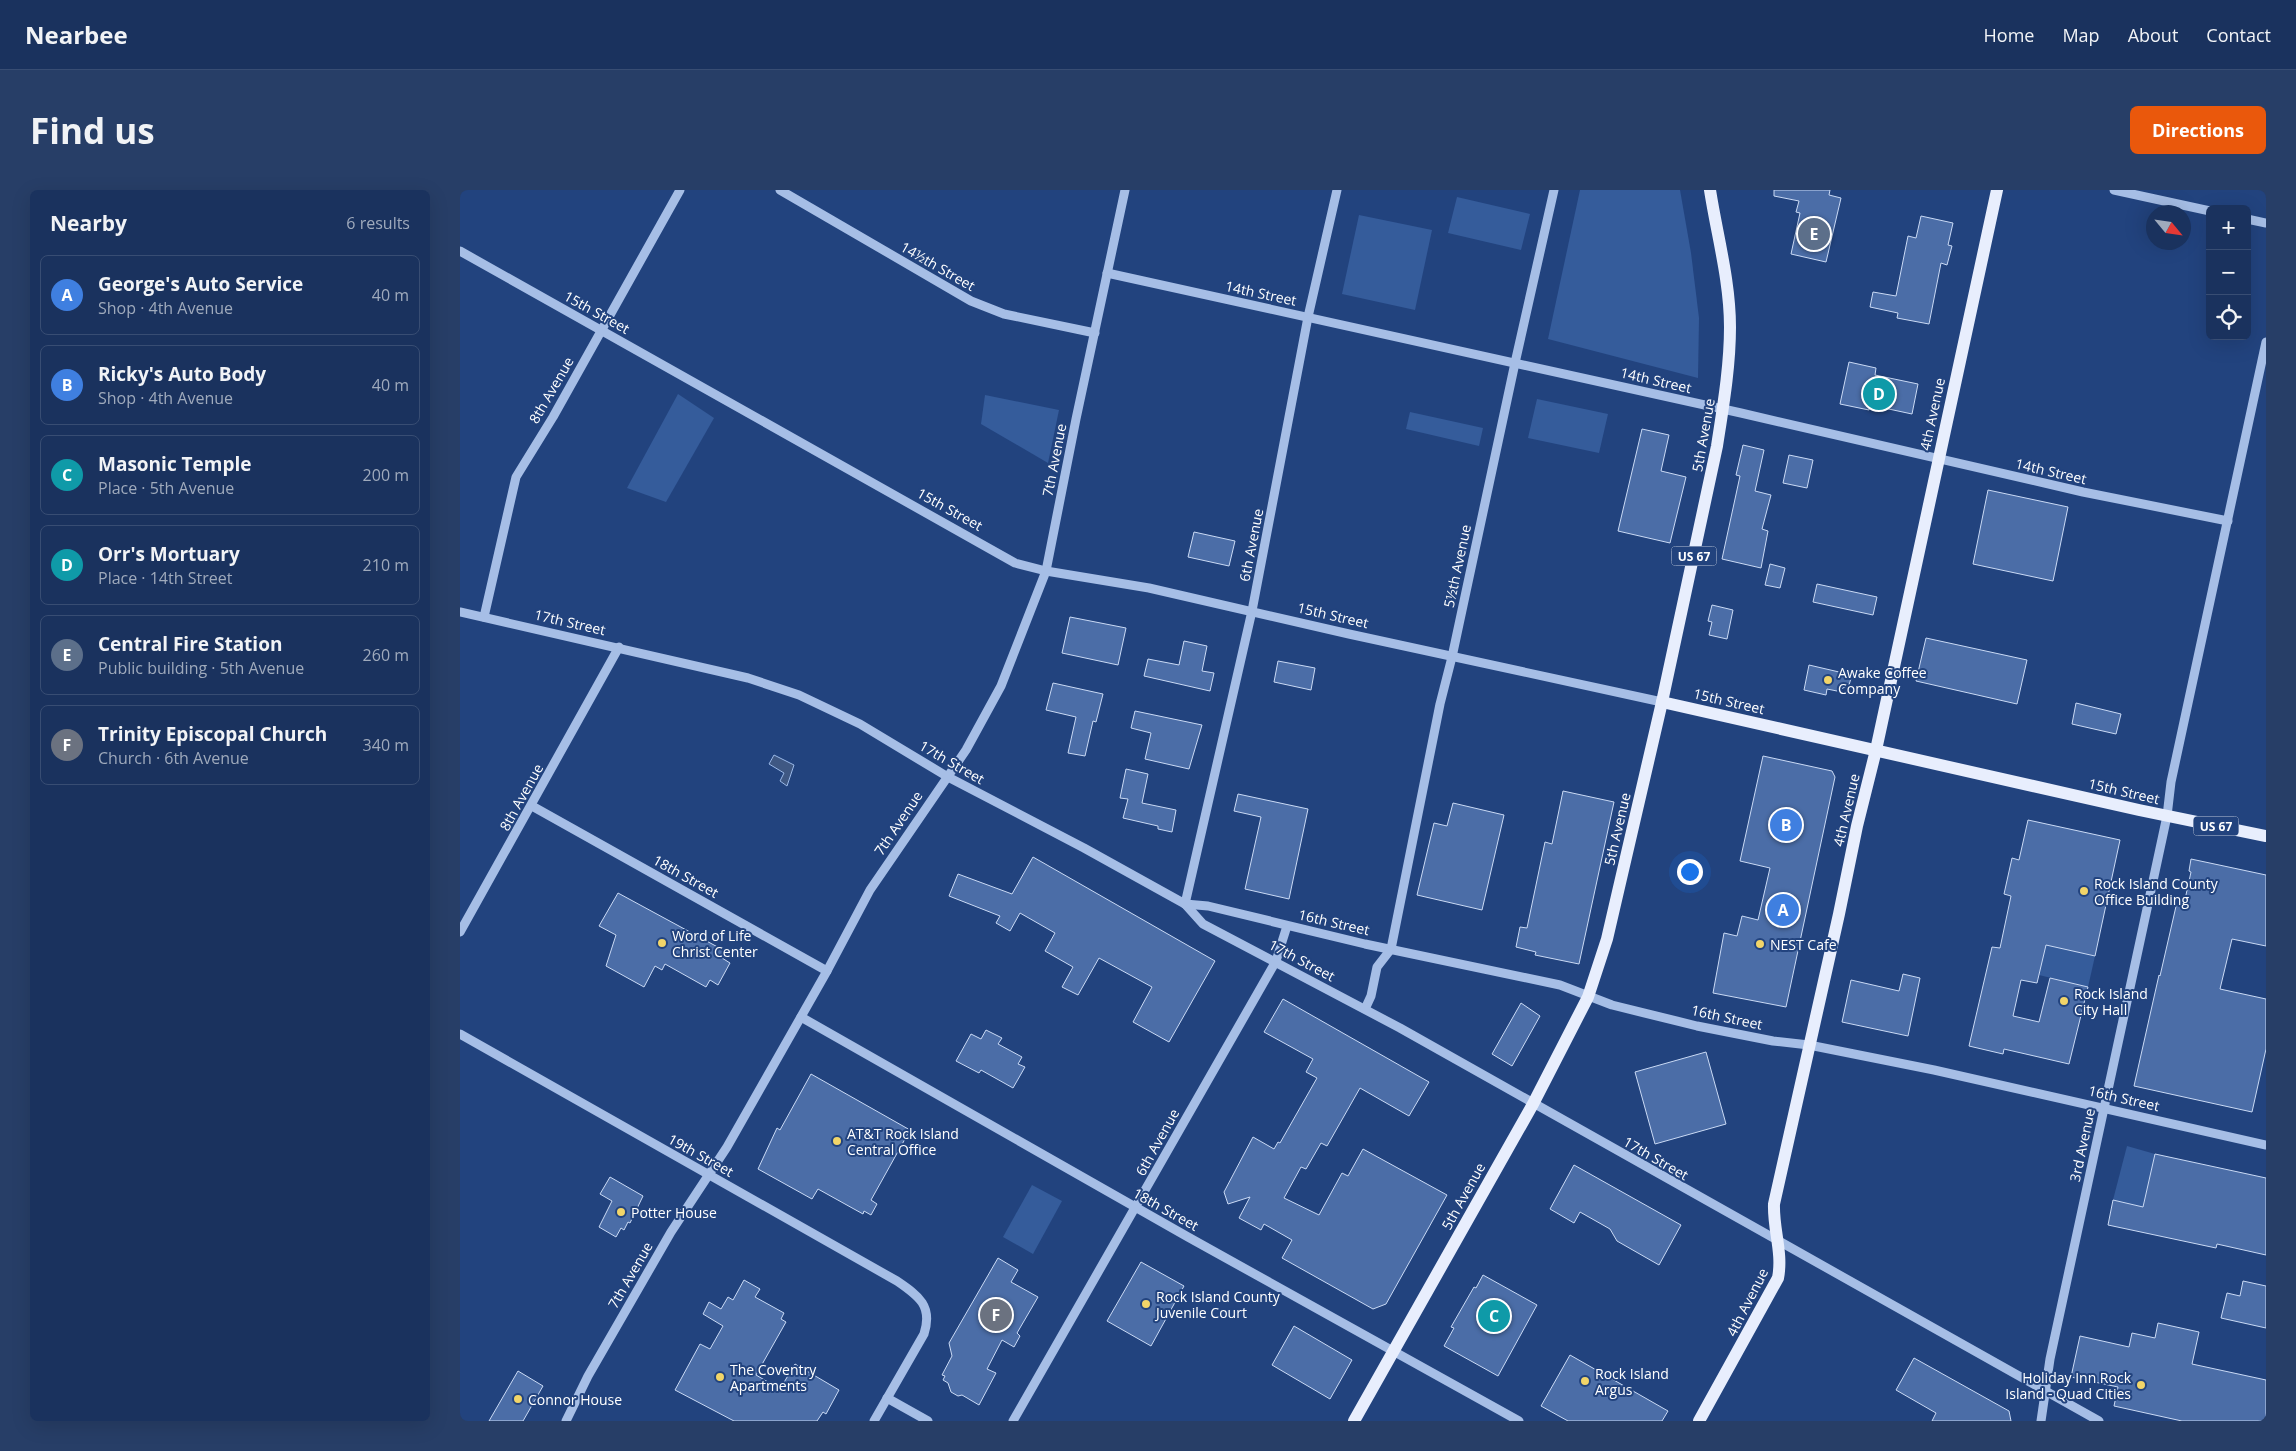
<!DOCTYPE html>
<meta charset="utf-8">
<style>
:root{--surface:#1a325e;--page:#273e67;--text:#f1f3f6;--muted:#9faabc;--line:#384d73;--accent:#ea580c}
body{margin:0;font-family:"Open Sans",sans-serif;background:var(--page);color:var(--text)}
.controls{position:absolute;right:15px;top:15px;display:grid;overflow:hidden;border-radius:8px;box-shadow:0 5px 20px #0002}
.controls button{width:45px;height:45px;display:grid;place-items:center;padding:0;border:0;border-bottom:1px solid var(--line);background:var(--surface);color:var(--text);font:25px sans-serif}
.compass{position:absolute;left:1686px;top:15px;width:45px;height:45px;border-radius:50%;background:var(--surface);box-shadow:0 5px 20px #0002;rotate:119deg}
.you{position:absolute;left:1229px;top:681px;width:18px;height:18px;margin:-12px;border:4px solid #fff;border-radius:50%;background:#1a73e8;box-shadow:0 0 0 8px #1a73e833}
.badge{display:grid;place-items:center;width:32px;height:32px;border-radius:50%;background:var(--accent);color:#fff;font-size:16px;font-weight:700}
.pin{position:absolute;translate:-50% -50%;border:2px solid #fff;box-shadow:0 1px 5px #0006}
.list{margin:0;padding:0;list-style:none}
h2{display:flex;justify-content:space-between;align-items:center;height:65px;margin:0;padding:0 20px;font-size:21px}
h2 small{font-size:16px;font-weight:400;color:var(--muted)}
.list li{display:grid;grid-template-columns:32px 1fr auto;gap:15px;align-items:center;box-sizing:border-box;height:80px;margin:0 10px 10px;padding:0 10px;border:1px solid var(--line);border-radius:8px}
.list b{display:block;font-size:19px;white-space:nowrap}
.list p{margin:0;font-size:16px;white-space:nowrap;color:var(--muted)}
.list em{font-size:16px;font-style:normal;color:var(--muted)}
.icon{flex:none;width:28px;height:28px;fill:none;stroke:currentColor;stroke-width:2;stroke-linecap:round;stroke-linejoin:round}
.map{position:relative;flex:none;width:1806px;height:1231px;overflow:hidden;border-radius:8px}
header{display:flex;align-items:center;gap:30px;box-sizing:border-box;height:70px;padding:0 25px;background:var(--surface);border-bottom:1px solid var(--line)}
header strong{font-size:24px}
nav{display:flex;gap:28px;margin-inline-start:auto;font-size:18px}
.intro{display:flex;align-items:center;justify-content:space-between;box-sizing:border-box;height:120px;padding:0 30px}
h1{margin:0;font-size:35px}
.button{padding:12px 22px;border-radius:8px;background:var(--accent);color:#fff;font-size:18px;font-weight:700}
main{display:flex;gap:30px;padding:0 30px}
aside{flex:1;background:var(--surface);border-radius:8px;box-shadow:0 5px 20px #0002}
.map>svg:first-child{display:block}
.green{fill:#355c9b}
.water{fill:#3f5883;stroke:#9ab8e7}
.building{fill:#4b6da7;stroke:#cadaf5}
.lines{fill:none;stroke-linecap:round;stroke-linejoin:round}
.minor{stroke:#a6bee6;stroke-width:9}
.major{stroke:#e8eefd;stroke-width:12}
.poi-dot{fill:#f2d569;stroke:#22437e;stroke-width:2}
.labels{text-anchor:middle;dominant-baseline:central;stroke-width:4;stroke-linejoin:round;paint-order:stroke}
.shield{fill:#22437e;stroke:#bdc7d8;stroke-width:1}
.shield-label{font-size:12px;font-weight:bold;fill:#fff}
.street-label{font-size:14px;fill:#fff;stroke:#22437e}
.poi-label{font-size:14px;fill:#fff;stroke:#22437e;text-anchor:start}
</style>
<header>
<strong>Nearbee</strong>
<nav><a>Home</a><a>Map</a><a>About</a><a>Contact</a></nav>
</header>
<div class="intro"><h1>Find us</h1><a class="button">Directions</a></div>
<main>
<aside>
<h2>Nearby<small>6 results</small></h2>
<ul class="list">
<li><span class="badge" style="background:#3f7fe0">A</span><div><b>George's Auto Service</b><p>Shop · 4th Avenue</p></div><em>40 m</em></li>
<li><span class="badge" style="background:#3f7fe0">B</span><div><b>Ricky's Auto Body</b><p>Shop · 4th Avenue</p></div><em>40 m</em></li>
<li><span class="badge" style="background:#0f9aa8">C</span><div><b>Masonic Temple</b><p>Place · 5th Avenue</p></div><em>200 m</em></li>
<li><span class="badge" style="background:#0f9aa8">D</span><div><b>Orr's Mortuary</b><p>Place · 14th Street</p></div><em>210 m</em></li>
<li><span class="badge" style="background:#5c6f8a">E</span><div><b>Central Fire Station</b><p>Public building · 5th Avenue</p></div><em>260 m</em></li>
<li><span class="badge" style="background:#6b7280">F</span><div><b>Trinity Episcopal Church</b><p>Church · 6th Avenue</p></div><em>340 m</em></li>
</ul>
</aside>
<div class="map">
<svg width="1806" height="1231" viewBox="0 0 1806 1231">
<rect width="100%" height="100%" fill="#22437e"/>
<g class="green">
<path d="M1120,0H1220L1231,63L1239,128L1238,188L1088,149Z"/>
<path d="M997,7L1070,24L1061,60L988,43Z"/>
<path d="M899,25L972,40L955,120L882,104Z"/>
<path d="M218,204L254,228L206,312L167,298Z"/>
<path d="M525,205L599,220L588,273L521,234Z"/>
<path d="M1077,209L1148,224L1139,263L1068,248Z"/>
<path d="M950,222L1023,238L1019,256L946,239Z"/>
<path d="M1582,754L1635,766L1628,797L1579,785Z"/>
<path d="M1667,956L1695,964L1683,1017L1653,1010Z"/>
<path d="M572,995L602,1011L573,1064L543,1047Z"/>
</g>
<path class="water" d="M314,565L334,575L327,596L320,591L324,583L309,574Z"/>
<g class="building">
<path d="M1314,0H1370L1369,5L1381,8L1366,72L1331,64L1340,23L1336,22L1339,11L1314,6Z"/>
<path d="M1461,26L1493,33L1488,55L1492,56L1487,75L1481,73L1469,134L1437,128L1438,123L1410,117L1413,102L1436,106L1448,46L1456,48Z"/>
<path d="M1389,172L1416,178L1415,185L1458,194L1452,224L1410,215L1409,220L1380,214Z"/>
<path d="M1182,239L1209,245L1201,281L1226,287L1210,353L1158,341Z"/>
<path d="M1283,255L1304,260L1295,301L1311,305L1302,339L1308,341L1301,378L1262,369L1280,286L1276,285Z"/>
<path d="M1329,265L1353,270L1347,298L1323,293Z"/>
<path d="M1528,300L1608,317L1593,391L1513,374Z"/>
<path d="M734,342L775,351L769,376L728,367Z"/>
<path d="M1310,374L1325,378L1320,398L1305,395Z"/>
<path d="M1357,394L1417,407L1413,425L1353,412Z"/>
<path d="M1252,415L1273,420L1267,449L1249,445L1252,432L1248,431Z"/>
<path d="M610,427L666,438L658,475L602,463Z"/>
<path d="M1466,448L1567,470L1557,514L1456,491Z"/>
<path d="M724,451L747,456L742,481L754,483L750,501L684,486L688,469L719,475Z"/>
<path d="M818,471L855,478L851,500L814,492Z"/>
<path d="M1349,475L1392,485L1389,495L1377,501L1367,499L1366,505L1344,500Z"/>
<path d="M593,493L643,504L636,532L633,531L625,566L608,563L616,527L586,520Z"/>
<path d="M1616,513L1661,524L1656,544L1612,534Z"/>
<path d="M675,521L742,535L729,579L685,569L691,543L671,538Z"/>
<path d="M1303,566L1372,581L1375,587L1326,817L1253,803L1264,743L1277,746L1282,726L1298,730L1310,678L1280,671Z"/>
<path d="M666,579L688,584L682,613L716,620L712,642L698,639V636L663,628L668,609L660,608Z"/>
<path d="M1103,601L1154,612L1119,774L1075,765L1076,762L1056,757L1060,737L1067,738L1085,652L1092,654Z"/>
<path d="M778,604L848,619L829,709L785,699L801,627L774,621Z"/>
<path d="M993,613L1044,625L1022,720L957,705L974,633L987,636Z"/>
<path d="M1568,630L1660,650L1635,766L1586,755L1577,793L1561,790L1553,826L1579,832L1590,788L1628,797L1609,874L1544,859L1543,864L1509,856L1532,757L1540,758L1551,706L1544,704L1552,668L1559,670Z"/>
<path d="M573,667L755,771L709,852L673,832L692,797L639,768L618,805L602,797L613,777L585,761L595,743L560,723L550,741L536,733L540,726L489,706L498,684L552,704Z"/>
<path d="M1731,669L1806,685V756L1772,749L1760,799L1806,809V859L1792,922L1674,896L1699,785L1700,786L1717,712L1724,714L1731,682L1729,681Z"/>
<path d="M158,703L265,761L262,768L270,773L258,795L250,790L246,797L205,774L202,780L195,776L184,797L146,776L156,745L139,736Z"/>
<path d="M1443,784L1460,788L1448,846L1382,832L1391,790L1439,801Z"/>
<path d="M823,809L969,892L949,926L900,898L867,956L861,953L846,979L841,977L824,1008L859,1025L882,983L888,986L903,959L987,1005L926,1114L913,1119L822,1068L832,1050L804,1034L801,1040L779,1028L790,1007L768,1014L764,1002L793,947L814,959L818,952L820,953L857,888L846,882L853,869L804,842Z"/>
<path d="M1061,813L1080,826L1052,876L1032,864Z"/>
<path d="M526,840L542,848L538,854L562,867L558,874L565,877L553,898L521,880L519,883L496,871L511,844L521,849Z"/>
<path d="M1246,862L1266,934L1195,954L1175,882Z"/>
<path d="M351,884L450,940L411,1010L417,1014L411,1025L404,1021L403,1024L358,999L352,1009L298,979L317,938L320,940Z"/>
<path d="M1695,964L1806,988V1065L1757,1054L1756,1058L1648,1035L1653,1010L1683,1017Z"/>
<path d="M1114,975L1221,1035L1199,1075L1157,1051L1150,1039L1120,1022L1114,1033L1090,1019Z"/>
<path d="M150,987L183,1006L170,1033L168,1032L164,1040L161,1038L156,1047L139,1037L152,1011L140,1004Z"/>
<path d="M538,1068L558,1080L551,1092L578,1107L557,1143L560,1146L554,1157L542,1150L527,1179L536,1183L519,1215L502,1205L498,1206L491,1202L488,1193L483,1190L485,1186L482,1185L492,1166L489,1153Z"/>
<path d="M681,1072L724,1096L691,1156L647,1131Z"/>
<path d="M1023,1085L1077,1115L1038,1186L984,1156L994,1138L991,1137L1014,1097L1016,1098Z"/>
<path d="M284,1090L300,1099L295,1107L324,1123L321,1129L326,1132L296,1185L320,1199L335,1174L379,1200L366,1224L363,1222L357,1231H274L215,1200L240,1154L250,1159L263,1136L243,1124L249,1112L261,1119L268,1107L273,1110Z"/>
<path d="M1783,1091L1806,1096V1138L1761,1128L1767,1103L1780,1106Z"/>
<path d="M1698,1133L1739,1142L1732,1174L1806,1190V1231H1722L1654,1216L1658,1197L1611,1187L1620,1146L1669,1157L1672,1143L1695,1148Z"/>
<path d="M834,1136L892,1170L870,1209L812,1175Z"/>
<path d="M1110,1165L1208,1221L1202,1231H1108L1081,1216Z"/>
<path d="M1454,1168L1549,1221L1551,1231H1472L1476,1223L1436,1200Z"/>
<path d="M58,1181L83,1196L63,1231H29Z"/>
</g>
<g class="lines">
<g class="minor">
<path d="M320,0L511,111L544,124L635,143"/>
<path d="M1654,0L1750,21"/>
<path d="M1787,29L1806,33"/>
<path d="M0,61L555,373L586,381L689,398L889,444L1202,512"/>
<path d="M647,83L1281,223L1623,302L1768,331"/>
<path d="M0,422L288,488L339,505L400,534L488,587L624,658L725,714L743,734L940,838L1639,1231"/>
<path d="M24,427L56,287L93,227L220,0"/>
<path d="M72,616L367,781"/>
<path d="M725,714L748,716L905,754L1100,795L1152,815L1237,836L1313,851L1349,855L1474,880L1806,955"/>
<path d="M725,714L792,421L848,127L877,0"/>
<path d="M0,742L159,457"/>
<path d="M905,819L911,806L917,777L931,759L980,514L992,467L1055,173L1094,0"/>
<path d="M341,827L728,1047L1059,1231"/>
<path d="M0,844L437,1091C459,1106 473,1116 464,1144L414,1231"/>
<path d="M427,1208L468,1231"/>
<path d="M106,1231L128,1186L211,1042L267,957L367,781L410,700L506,560L541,496L586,381L616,229L665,0"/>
<path d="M553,1231L816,771L827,736"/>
<path d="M1581,1231L1590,1169L1707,626L1711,592L1806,152"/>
</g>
<g class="major">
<path d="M1202,512L1679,620L1806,646"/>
<path d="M894,1231L1073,914L1128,807L1147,749L1202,512L1257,256C1263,217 1270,177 1270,137C1270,91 1257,45 1250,0"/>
<path d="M1239,1231L1318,1088C1323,1063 1313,1039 1314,1014L1379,724L1397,636L1416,560L1537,0"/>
</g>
</g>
<g class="poi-dot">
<circle cx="1368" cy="490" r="5"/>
<circle cx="1624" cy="701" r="5"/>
<circle cx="202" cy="753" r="5"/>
<circle cx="1300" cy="754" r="5"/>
<circle cx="1604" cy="811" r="5"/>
<circle cx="377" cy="951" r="5"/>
<circle cx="161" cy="1022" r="5"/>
<circle cx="686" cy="1114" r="5"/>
<circle cx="260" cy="1187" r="5"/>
<circle cx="1125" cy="1191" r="5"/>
<circle cx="1681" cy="1195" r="5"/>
<circle cx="58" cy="1209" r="5"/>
</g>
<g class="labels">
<g class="shield">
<rect x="1211.5" y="356.5" width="45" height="19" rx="4"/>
<rect x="1733.5" y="626.5" width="45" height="19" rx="4"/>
</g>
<g class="shield-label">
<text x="1234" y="366">US 67</text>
<text x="1756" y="636">US 67</text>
</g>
<g class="street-label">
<text transform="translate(478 76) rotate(30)">14½th Street</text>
<text transform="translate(801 103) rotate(12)">14th Street</text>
<text transform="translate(137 122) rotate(29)">15th Street</text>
<text transform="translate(1196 190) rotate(13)">14th Street</text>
<text transform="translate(91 200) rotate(-60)">8th Avenue</text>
<text transform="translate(1472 224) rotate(-78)">4th Avenue</text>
<text transform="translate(1243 245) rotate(-80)">5th Avenue</text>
<text transform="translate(594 270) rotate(-79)">7th Avenue</text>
<text transform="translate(1591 281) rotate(13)">14th Street</text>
<text transform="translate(490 319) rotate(29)">15th Street</text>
<text transform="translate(791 355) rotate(-79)">6th Avenue</text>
<text transform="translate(997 376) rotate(-78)">5½th Avenue</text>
<text transform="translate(873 425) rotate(13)">15th Street</text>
<text transform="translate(110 432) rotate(13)">17th Street</text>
<text transform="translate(1269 511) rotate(13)">15th Street</text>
<text transform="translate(492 572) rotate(30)">17th Street</text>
<text transform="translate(1664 601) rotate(13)">15th Street</text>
<text transform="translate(61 607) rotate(-61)">8th Avenue</text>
<text transform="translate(1386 620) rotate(-77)">4th Avenue</text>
<text transform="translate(438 633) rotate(-56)">7th Avenue</text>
<text transform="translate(1157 639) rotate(-77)">5th Avenue</text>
<text transform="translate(226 686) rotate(29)">18th Street</text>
<text transform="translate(874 732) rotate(13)">16th Street</text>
<text transform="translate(842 770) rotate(28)">17th Street</text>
<text transform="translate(1267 827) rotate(12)">16th Street</text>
<text transform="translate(1664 908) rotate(13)">16th Street</text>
<text transform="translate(697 952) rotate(-61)">6th Avenue</text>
<text transform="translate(1622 955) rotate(-78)">3rd Avenue</text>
<text transform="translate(241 965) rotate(29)">19th Street</text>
<text transform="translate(1196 968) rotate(30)">17th Street</text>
<text transform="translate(1003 1006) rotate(-61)">5th Avenue</text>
<text transform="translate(706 1019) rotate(29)">18th Street</text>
<text transform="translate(170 1085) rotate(-60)">7th Avenue</text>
<text transform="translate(1287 1112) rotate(-63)">4th Avenue</text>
</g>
<g class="poi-label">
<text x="1378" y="482">Awake Coffee<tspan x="1378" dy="16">Company</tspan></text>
<text x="1634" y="693">Rock Island County<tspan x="1634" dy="16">Office Building</tspan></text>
<text x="212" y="745">Word of Life<tspan x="212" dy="16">Christ Center</tspan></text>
<text x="1310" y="754">NEST Cafe</text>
<text x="1614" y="803">Rock Island<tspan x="1614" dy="16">City Hall</tspan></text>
<text x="387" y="943">AT&amp;T Rock Island<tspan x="387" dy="16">Central Office</tspan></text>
<text x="171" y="1022">Potter House</text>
<text x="696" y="1106">Rock Island County<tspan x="696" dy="16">Juvenile Court</tspan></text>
<text x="270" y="1179">The Coventry<tspan x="270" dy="16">Apartments</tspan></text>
<text x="1135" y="1183">Rock Island<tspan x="1135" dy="16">Argus</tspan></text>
<text x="1671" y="1187" text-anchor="end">Holiday Inn Rock<tspan x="1671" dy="16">Island - Quad Cities</tspan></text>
<text x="68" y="1209">Connor House</text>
</g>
</g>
</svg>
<div class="controls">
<button>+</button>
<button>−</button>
<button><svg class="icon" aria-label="locate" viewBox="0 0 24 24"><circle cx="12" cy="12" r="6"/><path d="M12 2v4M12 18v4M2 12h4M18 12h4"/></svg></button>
</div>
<svg class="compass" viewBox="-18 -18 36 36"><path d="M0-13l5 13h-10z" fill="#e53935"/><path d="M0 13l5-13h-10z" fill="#9faabc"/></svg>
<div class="you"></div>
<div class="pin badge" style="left:1323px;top:720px;background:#3f7fe0">A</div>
<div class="pin badge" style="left:1326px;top:635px;background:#3f7fe0">B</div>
<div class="pin badge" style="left:1034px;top:1126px;background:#0f9aa8">C</div>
<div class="pin badge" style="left:1419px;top:204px;background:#0f9aa8">D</div>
<div class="pin badge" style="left:1354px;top:44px;background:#5c6f8a">E</div>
<div class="pin badge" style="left:536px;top:1125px;background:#6b7280">F</div>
</div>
</main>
